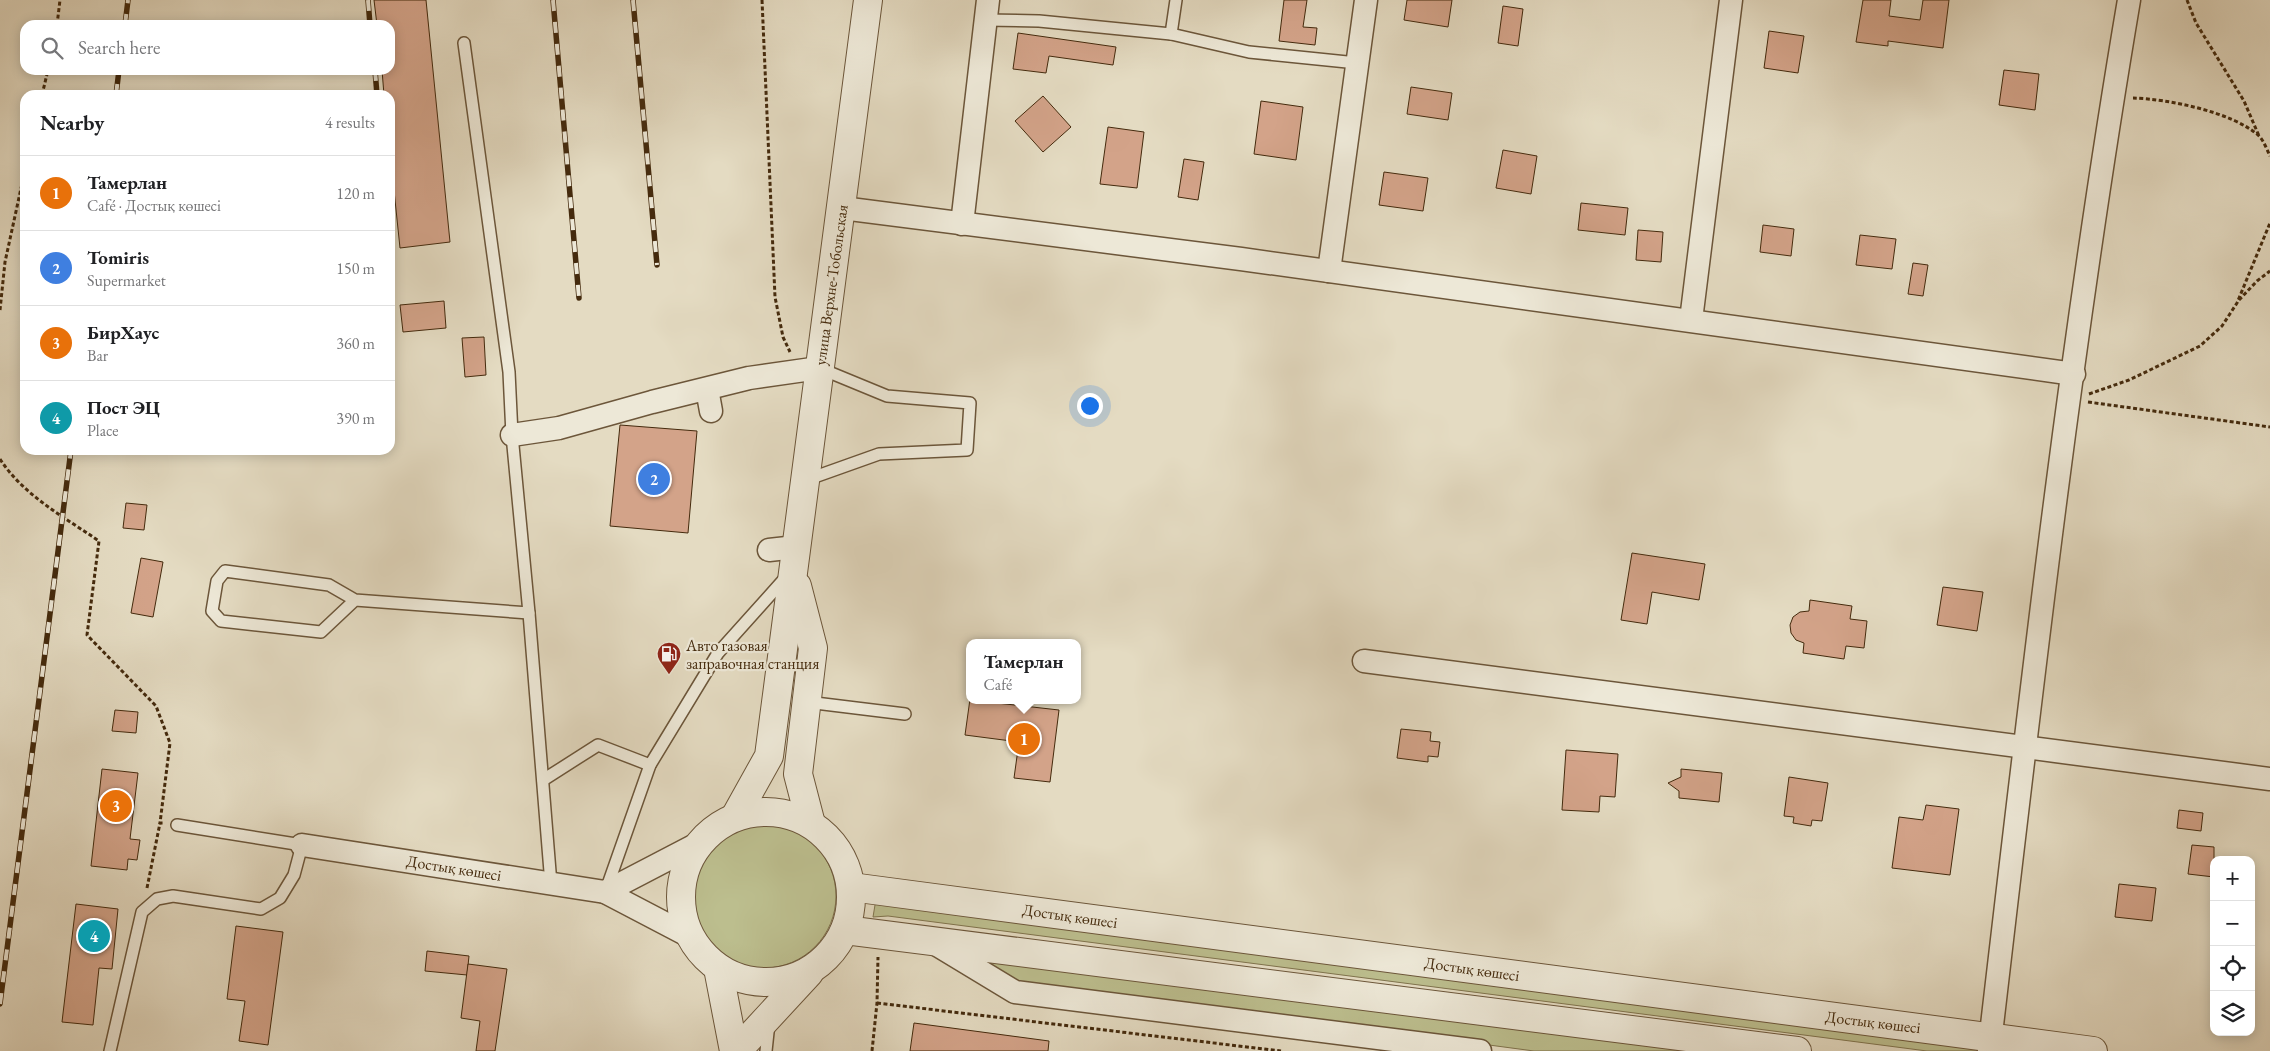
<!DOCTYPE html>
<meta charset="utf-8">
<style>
:root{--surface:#fff;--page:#f2f2f2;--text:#202124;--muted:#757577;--line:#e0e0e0;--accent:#d93025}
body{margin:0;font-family:"EB Garamond",serif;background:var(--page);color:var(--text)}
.controls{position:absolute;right:15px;bottom:15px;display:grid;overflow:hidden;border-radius:10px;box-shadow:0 2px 12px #0003}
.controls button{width:45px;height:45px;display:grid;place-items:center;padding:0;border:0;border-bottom:1px solid var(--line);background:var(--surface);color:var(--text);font:25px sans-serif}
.you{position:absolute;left:1089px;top:405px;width:18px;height:18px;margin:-12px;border:4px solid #fff;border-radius:50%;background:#1a73e8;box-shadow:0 0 0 8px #1a73e833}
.badge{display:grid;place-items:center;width:32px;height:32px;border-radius:50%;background:var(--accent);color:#fff;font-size:16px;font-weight:700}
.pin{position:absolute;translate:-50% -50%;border:2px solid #fff;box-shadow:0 1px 5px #0006}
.popup{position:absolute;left:966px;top:639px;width:115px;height:65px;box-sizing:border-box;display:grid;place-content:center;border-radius:10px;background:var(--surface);filter:drop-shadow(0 1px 4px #0005);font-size:16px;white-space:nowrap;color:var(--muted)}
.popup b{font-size:19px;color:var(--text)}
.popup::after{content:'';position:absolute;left:50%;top:100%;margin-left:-10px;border:10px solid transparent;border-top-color:var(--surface)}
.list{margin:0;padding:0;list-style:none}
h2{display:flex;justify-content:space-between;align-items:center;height:65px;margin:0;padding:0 20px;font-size:21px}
h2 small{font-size:16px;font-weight:400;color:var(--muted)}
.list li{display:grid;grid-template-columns:32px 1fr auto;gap:15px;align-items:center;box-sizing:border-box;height:75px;padding:0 20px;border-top:1px solid var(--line)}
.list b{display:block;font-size:19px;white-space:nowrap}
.list p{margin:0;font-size:16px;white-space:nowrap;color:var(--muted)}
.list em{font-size:16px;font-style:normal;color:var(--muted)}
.icon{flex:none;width:28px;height:28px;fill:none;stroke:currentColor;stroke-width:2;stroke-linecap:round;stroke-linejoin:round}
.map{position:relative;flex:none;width:2270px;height:1051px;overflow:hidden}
.search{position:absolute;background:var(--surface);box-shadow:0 2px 12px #0003;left:20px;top:20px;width:375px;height:55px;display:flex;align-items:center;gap:12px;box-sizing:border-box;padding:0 18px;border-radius:15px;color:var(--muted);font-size:19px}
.panel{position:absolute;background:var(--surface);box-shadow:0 2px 12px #0003;left:20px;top:90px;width:375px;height:365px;border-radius:15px}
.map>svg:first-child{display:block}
.green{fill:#bcbe8e;stroke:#80744e}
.building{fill:#d3a389;stroke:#442a0d}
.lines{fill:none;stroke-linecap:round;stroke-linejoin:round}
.service-casing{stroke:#6c563a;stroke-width:14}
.minor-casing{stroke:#6c563a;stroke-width:25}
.tertiary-casing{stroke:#6c563a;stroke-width:30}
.path{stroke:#442a0d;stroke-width:3;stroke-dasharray:4 2.5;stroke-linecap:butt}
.service{stroke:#ede8d7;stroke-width:11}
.minor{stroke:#ede8d7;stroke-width:22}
.tertiary{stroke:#ede8d7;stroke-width:28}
.rail-casing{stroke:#442a0d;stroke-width:5.5}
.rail{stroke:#ede8d7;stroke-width:4;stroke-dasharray:11;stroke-linecap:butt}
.labels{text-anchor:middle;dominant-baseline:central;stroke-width:4.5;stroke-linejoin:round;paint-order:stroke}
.street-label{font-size:16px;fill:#442a0d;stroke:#ede8d7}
.poi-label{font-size:16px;fill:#442a0d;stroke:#ede8d7;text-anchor:start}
</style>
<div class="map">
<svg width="2270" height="1051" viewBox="0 0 2270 1051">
<rect width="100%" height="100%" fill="#e4dbc2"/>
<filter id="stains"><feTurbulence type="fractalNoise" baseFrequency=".004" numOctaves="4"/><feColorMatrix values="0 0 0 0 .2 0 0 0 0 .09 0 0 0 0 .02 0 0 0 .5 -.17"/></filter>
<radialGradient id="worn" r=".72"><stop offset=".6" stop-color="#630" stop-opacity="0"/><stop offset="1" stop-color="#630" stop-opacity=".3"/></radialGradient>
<g class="green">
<circle cx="764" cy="896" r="72"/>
<path d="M877,893L2030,1051H1927L888,916L873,917Z"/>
<path d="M971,956L1711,1051H1534L1016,982Z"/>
</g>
<g class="building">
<path d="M374,0H426L450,242L400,248L390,152V95H384L382,70H390V25H377Z"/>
<path d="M1284,0H1307L1303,27L1317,28L1315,45L1279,41Z"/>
<path d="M1407,0H1452L1448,27L1404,20Z"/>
<path d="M1863,0H1891L1889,16L1920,20L1923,0H1949L1943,48L1888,41V46L1856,42Z"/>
<path d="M1503,6L1523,9L1518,46L1498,43Z"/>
<path d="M1769,31L1804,36L1798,73L1764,68Z"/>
<path d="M1018,33L1116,47L1113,65L1049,56L1046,73L1013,69Z"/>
<path d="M2004,70L2039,74L2035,110L1999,105Z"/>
<path d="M1411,87L1452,93L1448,120L1407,114Z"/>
<path d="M1043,96L1071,127L1043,152L1015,121Z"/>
<path d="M1261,101L1303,107L1296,160L1254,154Z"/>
<path d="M1108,127L1144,132L1137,188L1100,184Z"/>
<path d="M1503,150L1537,156L1531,194L1496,188Z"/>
<path d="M1184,159L1204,162L1198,200L1178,197Z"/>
<path d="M1384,172L1428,178L1423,211L1379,205Z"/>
<path d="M1581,203L1628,208L1625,235L1578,230Z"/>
<path d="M1763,225L1794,229L1791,256L1760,252Z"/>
<path d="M1638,230L1663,232L1661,262L1636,260Z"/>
<path d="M1860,235L1896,239L1892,269L1856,265Z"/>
<path d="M1913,263L1928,265L1923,296L1908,294Z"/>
<path d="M444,301L446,328L403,332L400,305Z"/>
<path d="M484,337L486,375L465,377L462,338Z"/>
<path d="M620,425L697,431L688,533L610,526Z"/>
<path d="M126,503L147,505L144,530L123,528Z"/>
<path d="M1632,553L1705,564L1699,600L1652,592L1647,624L1621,620Z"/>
<path d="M141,558L163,562L153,617L131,613Z"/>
<path d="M1943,587L1983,592L1977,631L1937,625Z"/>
<path d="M1810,600L1852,606L1850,619L1867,621L1864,648L1846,646L1844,659L1803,653L1804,643L1796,640L1791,633L1790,625L1793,617L1800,612L1809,611Z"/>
<path d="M970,699V700L1059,710L1050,782L1014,778L1019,742L965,735Z"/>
<path d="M115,710L138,712L136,733L112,731Z"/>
<path d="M1401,729L1431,732L1430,741L1440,742L1438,757L1428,756V762L1397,758Z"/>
<path d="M1566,750L1618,754L1615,797L1600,796L1599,812L1562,810Z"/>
<path d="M102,769L138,773L130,839L140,840L137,860L128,859L127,870L91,866Z"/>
<path d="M1681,769L1722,773L1719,802L1679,798V791L1668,783L1681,777Z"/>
<path d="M1789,777L1828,783L1822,821L1812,820L1811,826L1793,823L1794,817L1784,816Z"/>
<path d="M1926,805L1959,809L1950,875L1892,868L1899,817L1923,820Z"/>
<path d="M2179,810L2203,813L2201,831L2177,828Z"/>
<path d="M2192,845L2214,847V877L2188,874Z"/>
<path d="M2119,884L2156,888L2152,921L2115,917Z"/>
<path d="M76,904L118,909L112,969L99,968L93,1025L62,1022Z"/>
<path d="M236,926L283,932L268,1045L239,1041L245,1001L227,999Z"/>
<path d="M427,951L469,956L467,975L425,971Z"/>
<path d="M468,964L507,969L495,1051H476L480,1021L461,1018Z"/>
<path d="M914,1023L1049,1041L1048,1051H910Z"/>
</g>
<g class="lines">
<defs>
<g id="service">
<path d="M985,20L1039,21L1171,34L1176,0"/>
<path d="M1171,34L1249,52L1357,63"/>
<path d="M464,43L509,372L512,435L529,613L551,884"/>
<path d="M806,480L879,454L967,450L970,403L887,396L819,368"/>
<path d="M355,600L321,632L221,621L212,611L217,581L225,571L329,585L355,600L529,613"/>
<path d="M807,702L905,714"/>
<path d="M543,780L598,745L650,765"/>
<path d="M606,890L650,765L718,653L787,576"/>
<path d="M110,1051L142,912L157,899L173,896L261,909L280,898L294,875L302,845L177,825"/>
<path d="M766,1051L769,1023"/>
</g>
<g id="minor">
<path d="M842,208L1241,259L2074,374"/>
<path d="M962,224L988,0"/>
<path d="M1329,271L1366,0"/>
<path d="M1691,320L1731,0"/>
<path d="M707,389L711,411"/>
<path d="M512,435L559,428L652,402L749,378L819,368"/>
<path d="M769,550L796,547"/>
<path d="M1364,661L2270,779"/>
<path d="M302,845L605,892L691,937"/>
<path d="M605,892L701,842"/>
<path d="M934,943L1015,992L1480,1051"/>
<path d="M1989,1051C2030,700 2070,348 2129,0"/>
</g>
<g id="tertiary">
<path d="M797,586L813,648L798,774L811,824"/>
<circle cx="766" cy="897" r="85"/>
<path d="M735,817L769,756L868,0"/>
<path d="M851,887L2093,1051"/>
<path d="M845,930L1797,1051"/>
<path d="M718,968L734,1051"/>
<path d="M737,1051L809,973"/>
</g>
</defs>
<use href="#service" class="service-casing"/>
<use href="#minor" class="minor-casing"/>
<use href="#tertiary" class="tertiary-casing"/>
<g class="path">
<path d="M762,0L775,297L783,337L790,352"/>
<path d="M2187,0L2196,23L2244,101L2259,136"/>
<path d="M57,25L60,0"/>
<path d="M42,95L48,70"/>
<path d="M2133,98C2168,99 2233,112 2259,136C2264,141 2267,150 2270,156"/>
<path d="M2239,300L2257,281L2270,271"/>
<path d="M0,310L5,262L25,170"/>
<path d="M2089,394L2129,380L2200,346L2222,326L2237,303L2270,223"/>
<path d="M2088,402L2270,427"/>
<path d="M0,459C23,495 64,517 99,541L87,635L156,706L170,743L160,823H163"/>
<path d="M147,888L160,823"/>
<path d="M877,1003L1281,1051"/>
<path d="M872,1051L877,1003L878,957"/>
</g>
<use href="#service" class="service"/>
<use href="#minor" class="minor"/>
<use href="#tertiary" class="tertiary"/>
<defs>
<g id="rail">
<path d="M368,0L370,25"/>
<path d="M553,0L579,298"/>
<path d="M633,0L657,265"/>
<path d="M125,25L128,0"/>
<path d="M375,70L377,95"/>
<path d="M116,95L119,70"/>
<path d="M0,1004L71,450"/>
</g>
</defs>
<use href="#rail" class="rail-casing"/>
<use href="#rail" class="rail"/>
</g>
<defs>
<symbol id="fuel-pin" viewBox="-11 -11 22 30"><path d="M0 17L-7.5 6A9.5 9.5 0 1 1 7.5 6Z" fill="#8f2418" stroke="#ede8d7"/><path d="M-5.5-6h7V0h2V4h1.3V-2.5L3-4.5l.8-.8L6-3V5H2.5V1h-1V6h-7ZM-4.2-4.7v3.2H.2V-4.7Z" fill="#fff"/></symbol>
</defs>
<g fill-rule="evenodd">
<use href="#fuel-pin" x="655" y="640" width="28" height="38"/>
</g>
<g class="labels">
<g class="street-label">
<text transform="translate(831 285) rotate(-82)">улица Верхне-Тобольская</text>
<text transform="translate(454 868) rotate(9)">Достық көшесі</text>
<text transform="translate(1070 916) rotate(8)">Достық көшесі</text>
<text transform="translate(1472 969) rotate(8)">Достық көшесі</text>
<text transform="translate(1873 1022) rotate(7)">Достық көшесі</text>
</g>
<g class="poi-label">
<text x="686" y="645">Авто газовая<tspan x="686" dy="18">заправочная станция</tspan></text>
</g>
</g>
<rect width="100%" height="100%" filter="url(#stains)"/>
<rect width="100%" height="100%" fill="url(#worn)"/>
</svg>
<div class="controls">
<button>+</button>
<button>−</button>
<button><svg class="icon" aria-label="locate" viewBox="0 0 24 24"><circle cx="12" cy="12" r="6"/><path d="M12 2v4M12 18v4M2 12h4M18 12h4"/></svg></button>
<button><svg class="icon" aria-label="layers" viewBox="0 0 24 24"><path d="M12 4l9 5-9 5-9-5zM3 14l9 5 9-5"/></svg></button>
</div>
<div class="you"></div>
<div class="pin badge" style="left:1024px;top:739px;background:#e8710a">1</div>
<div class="popup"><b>Тамерлан</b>Café</div>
<div class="pin badge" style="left:654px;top:479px;background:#3f7fe0">2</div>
<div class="pin badge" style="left:116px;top:806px;background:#e8710a">3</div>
<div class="pin badge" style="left:94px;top:936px;background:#0f9aa8">4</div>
<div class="search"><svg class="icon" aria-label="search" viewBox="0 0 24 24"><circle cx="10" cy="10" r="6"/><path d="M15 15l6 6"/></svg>Search here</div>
<section class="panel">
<h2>Nearby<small>4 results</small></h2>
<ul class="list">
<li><span class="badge" style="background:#e8710a">1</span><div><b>Тамерлан</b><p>Café · Достық көшесі</p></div><em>120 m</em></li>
<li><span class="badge" style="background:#3f7fe0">2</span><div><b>Tomiris</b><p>Supermarket</p></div><em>150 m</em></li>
<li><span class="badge" style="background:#e8710a">3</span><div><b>БирХаус</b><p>Bar</p></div><em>360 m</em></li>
<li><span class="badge" style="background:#0f9aa8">4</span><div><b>Пост ЭЦ</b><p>Place</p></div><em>390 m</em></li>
</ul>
</section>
</div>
